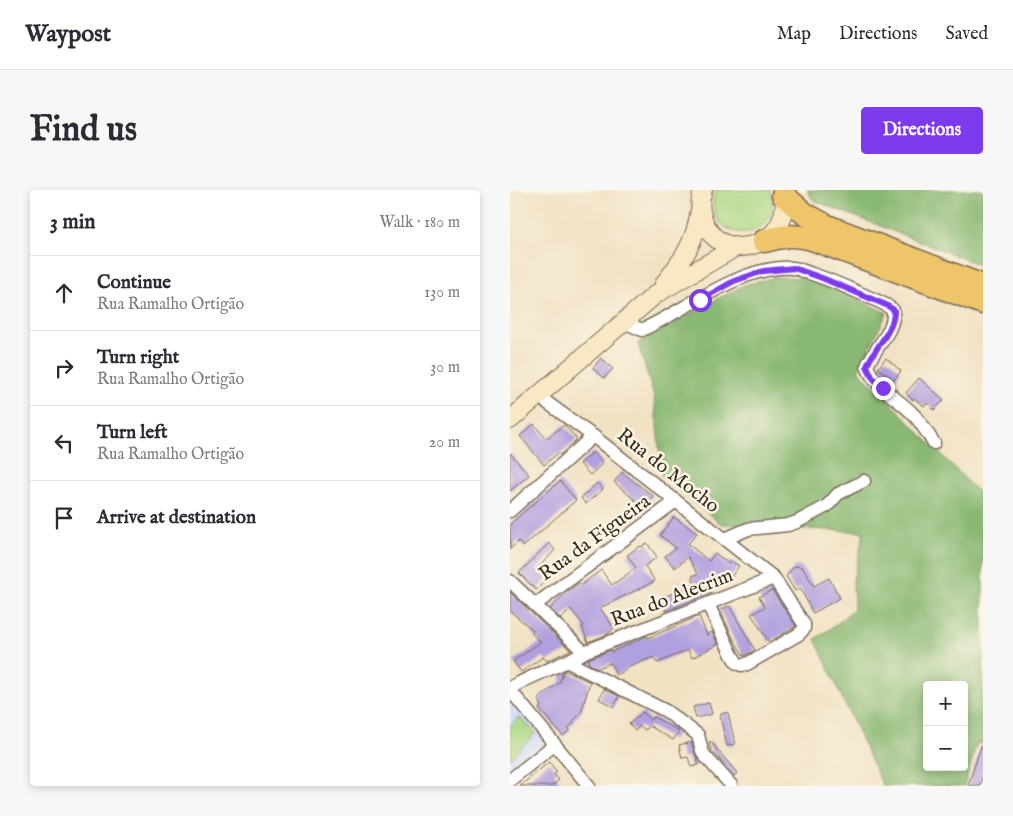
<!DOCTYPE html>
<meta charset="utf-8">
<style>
:root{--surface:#fff;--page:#f7f7f7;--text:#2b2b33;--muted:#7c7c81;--line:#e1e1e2;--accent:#7c3aed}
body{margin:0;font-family:"IM FELL English",serif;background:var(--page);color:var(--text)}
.controls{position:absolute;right:15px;bottom:15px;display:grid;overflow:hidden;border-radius:5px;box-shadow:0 2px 8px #0003}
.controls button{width:45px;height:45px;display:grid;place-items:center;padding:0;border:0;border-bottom:1px solid var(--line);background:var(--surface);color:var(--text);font:25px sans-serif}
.stop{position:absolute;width:15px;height:15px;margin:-11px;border:4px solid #7c3aed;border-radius:50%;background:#fff}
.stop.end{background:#7c3aed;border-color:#fff;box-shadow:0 1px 5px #0008}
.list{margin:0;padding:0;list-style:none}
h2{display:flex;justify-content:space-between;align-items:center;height:65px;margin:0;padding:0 20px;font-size:21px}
h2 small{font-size:16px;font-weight:400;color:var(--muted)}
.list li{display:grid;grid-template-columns:32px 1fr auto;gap:15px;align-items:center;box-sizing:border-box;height:75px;padding:0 20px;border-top:1px solid var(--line)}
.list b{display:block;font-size:19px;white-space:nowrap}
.list p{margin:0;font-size:16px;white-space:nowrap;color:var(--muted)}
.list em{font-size:16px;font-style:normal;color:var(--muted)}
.icon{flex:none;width:28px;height:28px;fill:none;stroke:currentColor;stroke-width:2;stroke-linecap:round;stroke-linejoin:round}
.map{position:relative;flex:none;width:473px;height:596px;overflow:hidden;border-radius:5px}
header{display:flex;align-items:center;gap:30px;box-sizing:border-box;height:70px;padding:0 25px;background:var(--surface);border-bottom:1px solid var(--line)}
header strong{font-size:24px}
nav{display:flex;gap:28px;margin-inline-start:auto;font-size:18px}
.intro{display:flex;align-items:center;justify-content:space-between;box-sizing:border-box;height:120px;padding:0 30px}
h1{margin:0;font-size:35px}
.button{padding:12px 22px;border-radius:5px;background:var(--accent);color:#fff;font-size:18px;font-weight:700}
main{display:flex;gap:30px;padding:0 30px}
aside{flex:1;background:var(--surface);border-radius:5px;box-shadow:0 2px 8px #0003}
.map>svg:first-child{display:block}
.built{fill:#cddbfa}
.green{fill:#acd884;stroke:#748151}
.forest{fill:#89b872;stroke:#627148;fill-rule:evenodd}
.building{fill:#b1a0df}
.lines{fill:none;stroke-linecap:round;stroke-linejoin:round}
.street-casing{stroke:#7b6a58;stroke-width:15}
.secondary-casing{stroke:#7b6a58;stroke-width:20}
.highway-casing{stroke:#7b6a58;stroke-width:25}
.street{stroke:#fff;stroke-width:12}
.secondary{stroke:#f8e8c3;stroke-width:18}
.highway{stroke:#eec569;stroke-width:22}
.route{stroke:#7c3aed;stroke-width:6}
.labels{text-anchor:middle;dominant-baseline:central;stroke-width:5;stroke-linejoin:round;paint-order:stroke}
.street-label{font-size:20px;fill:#3b2a1e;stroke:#fcf5e5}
</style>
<header>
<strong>Waypost</strong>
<nav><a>Map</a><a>Directions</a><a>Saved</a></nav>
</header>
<div class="intro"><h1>Find us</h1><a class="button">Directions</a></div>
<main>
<aside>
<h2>3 min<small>Walk · 180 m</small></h2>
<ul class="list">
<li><svg class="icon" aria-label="ahead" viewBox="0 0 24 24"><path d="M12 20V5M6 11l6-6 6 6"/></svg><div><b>Continue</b><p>Rua Ramalho Ortigão</p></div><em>130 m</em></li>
<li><svg class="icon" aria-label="right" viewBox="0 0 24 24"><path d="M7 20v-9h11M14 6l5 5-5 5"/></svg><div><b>Turn right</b><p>Rua Ramalho Ortigão</p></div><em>30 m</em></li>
<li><svg class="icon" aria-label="left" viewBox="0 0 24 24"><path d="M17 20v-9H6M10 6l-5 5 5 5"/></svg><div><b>Turn left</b><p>Rua Ramalho Ortigão</p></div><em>20 m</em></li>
<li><svg class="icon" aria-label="arrive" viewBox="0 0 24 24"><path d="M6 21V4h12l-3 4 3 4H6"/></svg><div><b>Arrive at destination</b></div></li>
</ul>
</aside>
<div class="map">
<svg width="473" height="596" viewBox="0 0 473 596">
<rect width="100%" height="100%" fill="#fcf5e5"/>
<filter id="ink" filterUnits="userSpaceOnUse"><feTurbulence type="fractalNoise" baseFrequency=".02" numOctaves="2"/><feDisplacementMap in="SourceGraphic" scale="10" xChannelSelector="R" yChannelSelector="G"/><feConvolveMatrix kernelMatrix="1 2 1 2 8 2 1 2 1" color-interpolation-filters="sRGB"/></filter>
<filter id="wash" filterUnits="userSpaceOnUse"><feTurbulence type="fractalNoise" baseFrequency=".0096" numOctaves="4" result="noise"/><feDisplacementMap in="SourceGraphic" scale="20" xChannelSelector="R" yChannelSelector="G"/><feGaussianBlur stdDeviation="1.12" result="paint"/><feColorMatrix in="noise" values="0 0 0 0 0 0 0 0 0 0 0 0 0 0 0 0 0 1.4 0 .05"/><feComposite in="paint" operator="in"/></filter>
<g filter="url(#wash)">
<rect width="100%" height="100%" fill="#f1e2c4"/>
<path class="built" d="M0,510L31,546L32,551L31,557L0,583Z"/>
<g class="green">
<path d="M205,0H260C278,54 190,59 205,0Z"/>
<path d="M9,527L26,543L1,568L0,567V536Z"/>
</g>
<g class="forest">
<path d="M297,0H473V76L303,10Z"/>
<path d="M266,87L296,88L312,93L377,123L348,180L468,302L473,296V554L467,553L454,596H373L305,449L326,435L344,418L343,390L354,342L211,334L152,286L144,207L128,153L173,127L234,95ZM417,495H454V577H417Z"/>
</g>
<g id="blocks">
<g class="building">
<path d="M91,168L103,179L94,188L83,178Z"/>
<path d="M376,168L391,181L384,190L368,178Z"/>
<path d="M409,188L434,210L424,220L417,213L414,216L404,208L403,210L396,203Z"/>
<path d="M24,234L36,249L54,235L67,249L50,265L48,263L34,275L10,246Z"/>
<path d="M83,262L93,273L80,285L70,274Z"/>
<path d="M0,263L19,285L0,301Z"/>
<path d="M112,282L143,306L134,318L104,292Z"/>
<path d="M50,291L66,310L13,357L9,351L0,359V334Z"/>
<path d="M87,293L93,299L76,314L71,308Z"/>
<path d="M164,327L187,343L178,354L199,371L205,363L219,374L221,371L229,376L217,392L199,399L202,403L156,421L151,408L185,394L182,386L188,384L178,367L165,378L155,366L166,358L150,345Z"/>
<path d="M39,353L45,360L27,379L37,389L26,400L9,383Z"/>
<path d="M137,353L147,367L135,376L145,391L90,418L104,438L98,444L78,452L72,437L74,436L61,419L51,429L40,419L55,403L69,393L71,395L91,380L102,395L126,378L117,365L130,356L131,357Z"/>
<path d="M285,376L292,377L304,396L319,388L330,408L303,423L290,398L285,401L276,386Z"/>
<path d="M262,400L286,436L259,452L241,424L255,417L249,407Z"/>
<path d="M0,402L60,460L37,471L33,467L11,482L3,471L31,452L21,443L23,440L0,421Z"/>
<path d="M219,416L245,460L234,466L224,450L210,420Z"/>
<path d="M189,426L197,445L202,442L208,454L182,468L178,460L147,473L143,467L115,479V481L106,485L101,473L88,478L79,474L78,469L101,460V462L137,446L138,448Z"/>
<path d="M56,481L80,492L71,523L63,531L64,533L58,538L60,540L53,546L29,519L31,516L29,514L31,513L28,509L50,492L53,482Z"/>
<path d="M94,499L109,506L104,517L89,509Z"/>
<path d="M199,513L202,524L186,528L183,517Z"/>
<path d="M133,522L140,530L144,527L169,541L163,550L140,536L135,540L130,536L125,541L119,534Z"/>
<path d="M218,522L225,554L217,556L210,527L211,524Z"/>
<path d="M200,551L227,583L224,586L202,561L199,554Z"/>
<path d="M181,552L189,575L181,577L178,567L172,568L169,555Z"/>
<path d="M471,556H473V586L470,596H458Z"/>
<path d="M39,572L47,582L44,584L49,590L42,596H10Z"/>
</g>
</g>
</g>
<g filter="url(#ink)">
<use href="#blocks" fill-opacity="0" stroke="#7b6a58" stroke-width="1"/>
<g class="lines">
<defs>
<g id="street">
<path d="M114,132L132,140C177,119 233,74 283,78C289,79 296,82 302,84C327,92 352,104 376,115L383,120C386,140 364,158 357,176C365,198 388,208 403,224C411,232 417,243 424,253"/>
<path d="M28,206L83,246L264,388L294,434V439L289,444L237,474L231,475L227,473L222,465L198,414"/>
<path d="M0,321L83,246"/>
<path d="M215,349L238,339L278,335L287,332L317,316L328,304L354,291"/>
<path d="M0,391L74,462"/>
<path d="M25,415L166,311"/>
<path d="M58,472L156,521L188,545L192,561L195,566L221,595"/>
<path d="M0,498C24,484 51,476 74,462L264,388"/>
<path d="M0,500L79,596"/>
<path d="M0,590L44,555"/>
</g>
<g id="secondary">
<path d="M193,0C189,11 190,23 195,34C217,80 289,50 272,0"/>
<path d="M154,94C174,68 185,53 190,20"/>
<path d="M0,230L146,104L226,57"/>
</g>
<g id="highway">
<path d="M273,5L295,24L317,36L473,96"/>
<path d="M254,51C274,46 282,44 302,49L473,113"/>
</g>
</defs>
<use href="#street" class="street-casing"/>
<use href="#secondary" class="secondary-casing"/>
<use href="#highway" class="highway-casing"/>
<use href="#street" class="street"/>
<use href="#secondary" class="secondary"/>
<use href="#highway" class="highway"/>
</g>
</g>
<g class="lines" filter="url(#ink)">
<path class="route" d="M190,110L224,91L253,81L284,78L312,88L376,115L384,120C385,140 364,158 357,176L362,187L373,198"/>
</g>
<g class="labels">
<g class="street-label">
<text transform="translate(158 281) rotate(38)">Rua do Mocho</text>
<text transform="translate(85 348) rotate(-36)">Rua da Figueira</text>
<text transform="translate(162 408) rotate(-21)">Rua do Alecrim</text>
</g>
</g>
</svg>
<div class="controls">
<button>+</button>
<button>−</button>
</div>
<div class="stop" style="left:190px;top:110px"></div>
<div class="stop end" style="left:373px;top:198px"></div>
</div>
</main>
